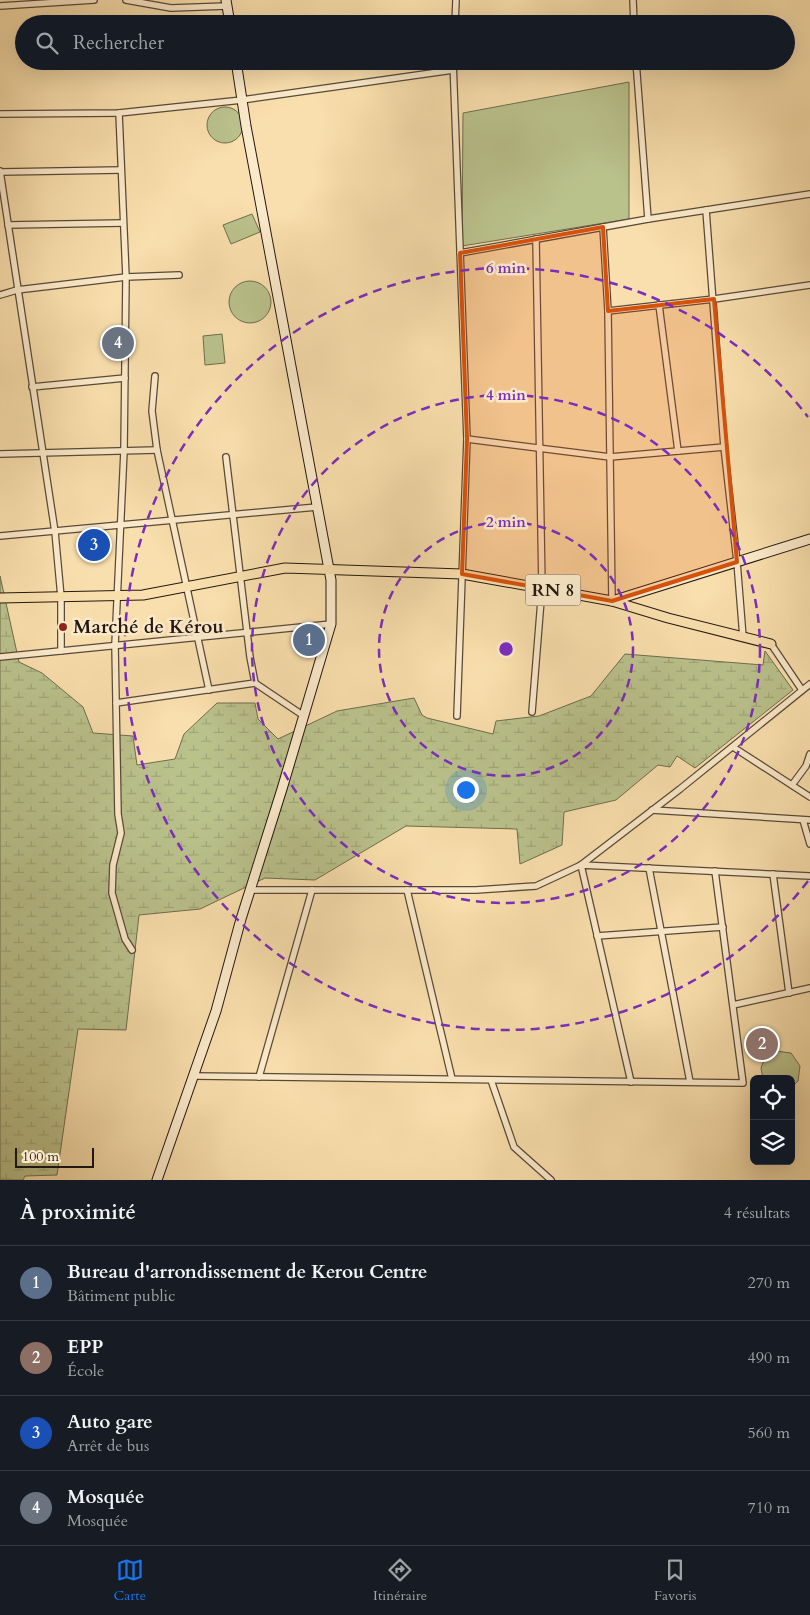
<!DOCTYPE html>
<html lang="fr">
<meta charset="utf-8">
<style>
:root{--surface:#171b24;--page:#20242c;--text:#f1f3f6;--muted:#9ea1a6;--line:#363941;--accent:#1a73e8}
body{margin:0;font-family:Cardo,serif;background:var(--page);color:var(--text)}
.controls{position:absolute;right:15px;bottom:15px;display:grid;overflow:hidden;border-radius:8px;box-shadow:0 5px 20px #0002}
.controls button{width:45px;height:45px;display:grid;place-items:center;padding:0;border:0;border-bottom:1px solid var(--line);background:var(--surface);color:var(--text);font:25px sans-serif}
.scale{position:absolute;left:15px;bottom:12px;width:79px;box-sizing:border-box;padding-left:5px;border:2px solid #231711;border-top:0;font-size:14px;line-height:18px;white-space:nowrap;color:#231711;-webkit-text-stroke:4px #fbeaca;paint-order:stroke}
.you{position:absolute;left:465px;top:789px;width:18px;height:18px;margin:-12px;border:4px solid #fff;border-radius:50%;background:#1a73e8;box-shadow:0 0 0 8px #1a73e833}
.badge{display:grid;place-items:center;width:32px;height:32px;border-radius:50%;background:var(--accent);color:#fff;font-size:16px;font-weight:700}
.pin{position:absolute;translate:-50% -50%;border:2px solid #fff;box-shadow:0 1px 5px #0006}
.list{margin:0;padding:0;list-style:none}
h2{display:flex;justify-content:space-between;align-items:center;height:65px;margin:0;padding:0 20px;font-size:21px}
h2 small{font-size:16px;font-weight:400;color:var(--muted)}
.list li{display:grid;grid-template-columns:32px 1fr auto;gap:15px;align-items:center;box-sizing:border-box;height:75px;padding:0 20px;border-top:1px solid var(--line)}
.list b{display:block;font-size:19px;white-space:nowrap}
.list p{margin:0;font-size:16px;white-space:nowrap;color:var(--muted)}
.list em{font-size:16px;font-style:normal;color:var(--muted)}
.icon{flex:none;width:28px;height:28px;fill:none;stroke:currentColor;stroke-width:2;stroke-linecap:round;stroke-linejoin:round}
.map{position:relative;flex:none;width:810px;height:1180px;overflow:hidden}
.search{position:absolute;background:var(--surface);box-shadow:0 5px 20px #0002;left:15px;right:15px;top:15px;height:55px;display:flex;align-items:center;gap:12px;box-sizing:border-box;padding:0 18px;border-radius:28px;color:var(--muted);font-size:19px}
.sheet{height:365px;background:var(--surface)}
nav{display:flex;justify-content:space-around;align-items:center;box-sizing:border-box;height:70px;border-top:1px solid var(--line);background:var(--surface);font-size:14px;color:var(--muted)}
nav a{display:grid;justify-items:center;gap:2px}
nav .on{color:var(--accent)}
.map>svg:first-child{display:block}
.green{fill:#bac28c;stroke:#6e6c4e}
.wetland{fill:url(#wetland-marsh);stroke:#6e6c4e}
.lines{fill:none;stroke-linecap:round;stroke-linejoin:round}
.street-casing{stroke:#584938;stroke-width:8}
.secondary-casing{stroke:#231711;stroke-width:11}
.primary-casing{stroke:#231711;stroke-width:11}
.street{stroke:#fbeaca;stroke-width:5.5}
.secondary{stroke:#fbeaca;stroke-width:9}
.primary{stroke:#f9dfad;stroke-width:9}
.marked{fill:#d4520c;fill-opacity:0.2;stroke:#d4520c;stroke-width:4;stroke-linejoin:round}
.ring{fill:none;stroke:#7b2cbf;stroke-width:2.5;stroke-dasharray:9 6}
.poi-dot{fill:#8f2418;stroke:#fbeaca;stroke-width:2}
.labels{text-anchor:middle;dominant-baseline:central;stroke-width:5;stroke-linejoin:round;paint-order:stroke}
.shield{fill:#fbeaca;stroke:#645648;stroke-width:1}
.shield-label{font-size:18px;font-weight:bold;fill:#231711}
.poi-label{font-size:19px;font-weight:bold;fill:#231711;stroke:#fbeaca;text-anchor:start}
.centre{fill:#7b2cbf;stroke:#fbeaca;stroke-width:2.5}
.ring-label{font-size:15px;text-anchor:middle;font-weight:bold;fill:#7b2cbf;stroke:#fbeaca;stroke-width:5;stroke-linejoin:round;paint-order:stroke}
</style>
<div class="map">
<svg width="810" height="1180" viewBox="0 0 810 1180">
<defs>
<pattern id="wetland-marsh" width="20" height="14" patternUnits="userSpaceOnUse" patternTransform="scale(1.25)"><rect width="20" height="14" fill="#bac28c"/><path d="M1 5h8M5 5V1M11 12h8M15 12V8" fill="none" stroke="#a0a678"/></pattern>
</defs>
<rect width="100%" height="100%" fill="#f9dfad"/>
<filter id="stains"><feTurbulence type="fractalNoise" baseFrequency=".004" numOctaves="4"/><feColorMatrix values="0 0 0 0 .2 0 0 0 0 .09 0 0 0 0 .02 0 0 0 .5 -.17"/></filter>
<radialGradient id="worn" r=".72"><stop offset=".6" stop-color="#630" stop-opacity="0"/><stop offset="1" stop-color="#630" stop-opacity=".3"/></radialGradient>
<g class="green">
<path d="M629,82V219L462,246L463,113Z"/>
<circle cx="225" cy="125" r="18"/>
<path d="M252,214L260,232L231,244L223,225Z"/>
<circle cx="250" cy="302" r="21"/>
<path d="M222,334L225,363L205,365L203,336Z"/>
<path d="M776,1051L791,1053L800,1066L798,1081L791,1088V1079H763L761,1068L764,1060Z"/>
</g>
<path class="wetland" d="M0,576L19,662L42,673L83,707L93,733L133,736L137,765L175,759L184,734L217,703H255L258,719L278,739L337,711L414,698L422,715L427,718L493,734L496,721L539,716L591,696L625,654L763,665L765,651L793,690L695,768L677,756L670,767L658,765L616,800L564,812L562,845L520,864L517,829L406,826L315,880L265,878L200,909L139,915L126,1030L78,1029L57,1175L25,1176L23,1180H0Z"/>
<g class="lines">
<defs>
<g id="street">
<path d="M126,0L171,8L227,6"/>
<path d="M633,0L634,24"/>
<path d="M0,6L94,0"/>
<path d="M455,24L456,0"/>
<path d="M453,61L467,439L457,716"/>
<path d="M636,61L648,219"/>
<path d="M119,113L126,277L124,451L115,645L118,814L121,833L113,865L112,893L125,939L132,950"/>
<path d="M0,114L119,113L242,100L453,70"/>
<path d="M0,171L55,532L61,597V651"/>
<path d="M0,172L121,170"/>
<path d="M706,210L724,447L737,562L743,637"/>
<path d="M8,225L123,223"/>
<path d="M603,227L608,311L612,601"/>
<path d="M460,253L648,219L810,194"/>
<path d="M0,295L17,290L126,277L179,275"/>
<path d="M659,305L678,451"/>
<path d="M608,311L714,299L810,285"/>
<path d="M155,376L152,411L157,450L209,690"/>
<path d="M32,387L125,378"/>
<path d="M467,439L610,457L724,447"/>
<path d="M0,454L157,450"/>
<path d="M226,457L250,657L255,683"/>
<path d="M0,536L317,507"/>
<path d="M771,644L802,690"/>
<path d="M0,657L331,624"/>
<path d="M116,703L255,683L304,716"/>
<path d="M532,712L542,588L536,239"/>
<path d="M733,747L810,797"/>
<path d="M792,785L806,766L810,754"/>
<path d="M652,810L810,820"/>
<path d="M803,820L810,844"/>
<path d="M649,868L690,1082"/>
<path d="M773,874L789,993"/>
<path d="M250,890H476L536,886L581,865L680,789L810,684"/>
<path d="M407,890L452,1079"/>
<path d="M597,936L723,927"/>
<path d="M733,1005L810,988"/>
<path d="M195,1076L743,1083L715,871"/>
<path d="M259,1077L312,890"/>
<path d="M491,1080L514,1147L551,1180"/>
<path d="M631,1082L581,865L810,876"/>
</g>
<g id="secondary">
<path d="M226,0L230,24"/>
<path d="M612,601L810,539"/>
<path d="M157,1180L216,1011L241,919L282,789L331,624V580L246,126L236,61"/>
</g>
<path id="primary" d="M0,598L143,595L285,568L462,574L612,601L668,618L771,644"/>
</defs>
<use href="#street" class="street-casing"/>
<use href="#secondary" class="secondary-casing"/>
<use href="#primary" class="primary-casing"/>
<use href="#street" class="street"/>
<use href="#secondary" class="secondary"/>
<use href="#primary" class="primary"/>
</g>
<path class="marked" d="M603,227L608,311L714,299L737,562L612,601L462,574L467,439L460,253Z"/>
<g class="ring">
<circle cx="506" cy="649" r="127"/>
<circle cx="506" cy="649" r="254"/>
<path d="M808 881A381 381 0 1 1 808 417"/>
</g>
<circle class="poi-dot" cx="63" cy="627" r="5"/>
<g class="labels">
<rect class="shield" x="525.5" y="574.5" width="55" height="31" rx="4"/>
<g class="shield-label">
<text x="553" y="590">RN 8</text>
</g>
<g class="poi-label">
<text x="73" y="627">Marché de Kérou</text>
</g>
</g>
<circle cx="506" cy="649" r="8" class="centre"/>
<g class="ring-label">
<text x="506" y="273">6 min</text>
<text x="506" y="400">4 min</text>
<text x="506" y="527">2 min</text>
</g>
<rect width="100%" height="100%" filter="url(#stains)"/>
<rect width="100%" height="100%" fill="url(#worn)"/>
</svg>
<div class="controls">
<button><svg class="icon" aria-label="locate" viewBox="0 0 24 24"><circle cx="12" cy="12" r="6"/><path d="M12 2v4M12 18v4M2 12h4M18 12h4"/></svg></button>
<button><svg class="icon" aria-label="layers" viewBox="0 0 24 24"><path d="M12 4l9 5-9 5-9-5zM3 14l9 5 9-5"/></svg></button>
</div>
<div class="scale">100 m</div>
<div class="you"></div>
<div class="pin badge" style="left:309px;top:640px;background:#5c6f8a">1</div>
<div class="pin badge" style="left:762px;top:1044px;background:#8d6e63">2</div>
<div class="pin badge" style="left:94px;top:545px;background:#1a4fb4">3</div>
<div class="pin badge" style="left:118px;top:343px;background:#6b7280">4</div>
<div class="search"><svg class="icon" aria-label="search" viewBox="0 0 24 24"><circle cx="10" cy="10" r="6"/><path d="M15 15l6 6"/></svg>Rechercher</div>
</div>
<section class="sheet">
<h2>À proximité<small>4 résultats</small></h2>
<ul class="list">
<li><span class="badge" style="background:#5c6f8a">1</span><div><b>Bureau d'arrondissement de Kerou Centre</b><p>Bâtiment public</p></div><em>270 m</em></li>
<li><span class="badge" style="background:#8d6e63">2</span><div><b>EPP</b><p>École</p></div><em>490 m</em></li>
<li><span class="badge" style="background:#1a4fb4">3</span><div><b>Auto gare</b><p>Arrêt de bus</p></div><em>560 m</em></li>
<li><span class="badge" style="background:#6b7280">4</span><div><b>Mosquée</b><p>Mosquée</p></div><em>710 m</em></li>
</ul>
</section>
<nav>
<a class="on"><svg class="icon" aria-label="map" viewBox="0 0 24 24"><path d="M3 6l6-2 6 2 6-2v14l-6 2-6-2-6 2zM9 4v14M15 6v14"/></svg>Carte</a>
<a><svg class="icon" aria-label="directions" viewBox="0 0 24 24"><path d="M12 3l9 9-9 9-9-9zM9 14v-3h6M13 9l2 2-2 2"/></svg>Itinéraire</a>
<a><svg class="icon" aria-label="saved" viewBox="0 0 24 24"><path d="M7 4h10v16l-5-4-5 4z"/></svg>Favoris</a>
</nav>
